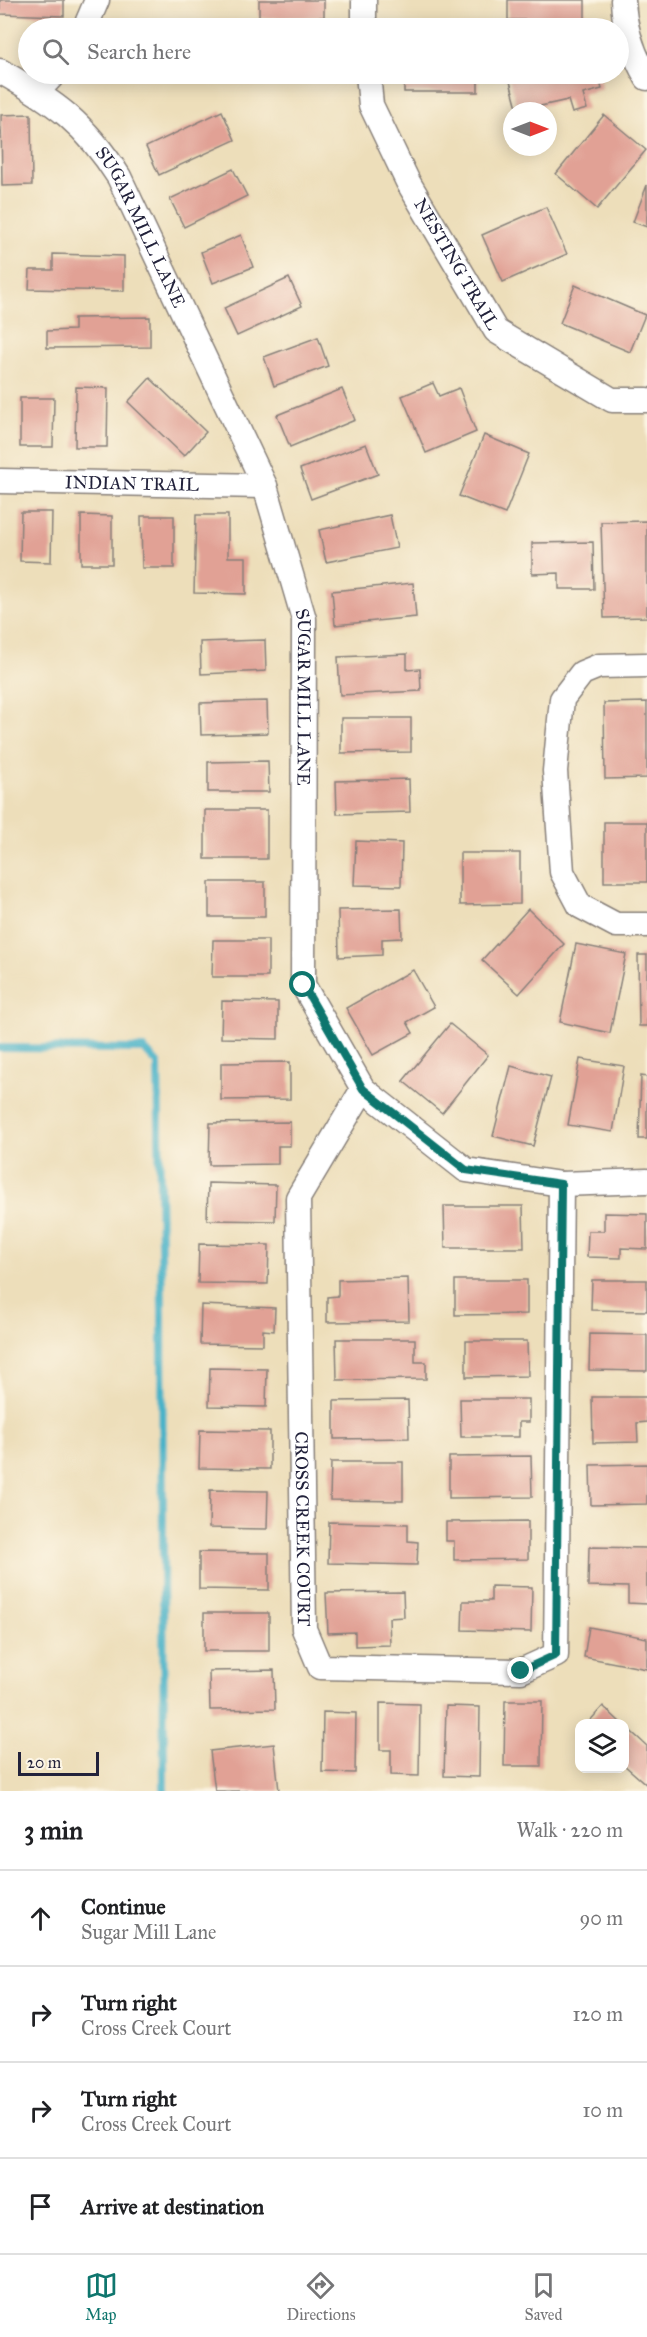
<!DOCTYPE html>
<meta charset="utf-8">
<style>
:root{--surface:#fff;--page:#f6f6f6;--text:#202124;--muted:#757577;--line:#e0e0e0;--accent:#0f766e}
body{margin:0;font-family:"IM FELL Great Primer",serif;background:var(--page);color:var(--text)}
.controls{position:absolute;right:18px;bottom:18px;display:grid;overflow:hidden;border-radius:12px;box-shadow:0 3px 15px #0003}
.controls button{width:54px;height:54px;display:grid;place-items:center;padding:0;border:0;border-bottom:2px solid var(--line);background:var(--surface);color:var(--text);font:30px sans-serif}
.compass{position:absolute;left:503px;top:102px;width:54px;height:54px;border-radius:50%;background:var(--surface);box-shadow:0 3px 15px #0003;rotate:90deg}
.scale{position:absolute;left:18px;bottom:15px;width:81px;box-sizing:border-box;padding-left:6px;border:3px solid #22223b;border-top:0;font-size:16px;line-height:21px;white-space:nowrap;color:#22223b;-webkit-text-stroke:4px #fcf5e5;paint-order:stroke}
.stop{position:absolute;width:18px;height:18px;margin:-14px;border:4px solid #0f766e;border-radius:50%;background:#fff}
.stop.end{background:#0f766e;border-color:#fff;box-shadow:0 2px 6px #0008}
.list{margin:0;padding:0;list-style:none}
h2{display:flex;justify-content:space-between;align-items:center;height:78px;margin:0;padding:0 24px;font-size:26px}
h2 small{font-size:20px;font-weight:400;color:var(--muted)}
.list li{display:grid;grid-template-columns:39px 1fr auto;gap:18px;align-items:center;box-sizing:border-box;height:96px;padding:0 24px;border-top:2px solid var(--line)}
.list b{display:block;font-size:22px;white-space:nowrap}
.list p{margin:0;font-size:20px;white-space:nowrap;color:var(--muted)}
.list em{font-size:20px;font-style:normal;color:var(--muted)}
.icon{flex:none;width:33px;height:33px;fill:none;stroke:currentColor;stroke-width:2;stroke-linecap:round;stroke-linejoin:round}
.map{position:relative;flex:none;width:647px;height:1791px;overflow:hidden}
.search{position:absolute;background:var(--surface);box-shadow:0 3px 15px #0003;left:18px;right:18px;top:18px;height:66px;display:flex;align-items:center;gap:15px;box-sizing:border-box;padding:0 21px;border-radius:33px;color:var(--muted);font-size:22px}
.sheet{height:462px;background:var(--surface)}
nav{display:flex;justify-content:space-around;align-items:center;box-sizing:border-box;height:84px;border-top:2px solid var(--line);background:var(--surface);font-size:16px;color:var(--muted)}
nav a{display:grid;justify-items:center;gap:3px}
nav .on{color:var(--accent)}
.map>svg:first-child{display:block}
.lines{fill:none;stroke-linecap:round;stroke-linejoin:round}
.stream{stroke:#49b2c8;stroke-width:8}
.building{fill:#e1a195}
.minor-casing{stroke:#88807a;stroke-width:27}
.minor{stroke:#fff;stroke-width:24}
.route{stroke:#0f766e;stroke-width:8}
.labels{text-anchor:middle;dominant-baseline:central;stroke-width:4.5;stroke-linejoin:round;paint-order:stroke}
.street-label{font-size:18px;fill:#22223b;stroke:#fcf5e5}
</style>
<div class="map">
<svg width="647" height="1791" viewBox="0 0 647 1791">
<rect width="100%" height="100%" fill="#fcf5e5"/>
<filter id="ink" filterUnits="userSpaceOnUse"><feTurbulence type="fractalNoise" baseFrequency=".0167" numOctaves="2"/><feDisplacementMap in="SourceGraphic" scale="12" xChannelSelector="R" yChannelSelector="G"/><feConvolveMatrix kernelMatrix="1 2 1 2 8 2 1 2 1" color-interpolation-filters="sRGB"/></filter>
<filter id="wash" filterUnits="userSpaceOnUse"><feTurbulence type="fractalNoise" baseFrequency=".008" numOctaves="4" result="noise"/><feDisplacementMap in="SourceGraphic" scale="24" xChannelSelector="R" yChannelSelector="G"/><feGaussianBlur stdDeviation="1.35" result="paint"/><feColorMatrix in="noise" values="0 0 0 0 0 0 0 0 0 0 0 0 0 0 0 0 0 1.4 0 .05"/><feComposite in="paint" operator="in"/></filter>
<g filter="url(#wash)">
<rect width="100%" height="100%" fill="#eddeba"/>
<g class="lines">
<path class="stream" d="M0,1048L144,1049L158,1064L162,1309L164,1791"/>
</g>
<g id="blocks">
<g class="building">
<path d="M0,0H64V16L0,14Z"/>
<path d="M259,0H324V17L259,18Z"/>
<rect x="508" y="0" width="77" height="20"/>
<rect x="404" y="74" width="74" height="18"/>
<path d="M508,74H598L602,89L583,94L587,109L572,113L568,100L518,111Z"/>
<path d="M222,111L235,140L159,175L146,147Z"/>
<path d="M31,114L32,185L2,186L1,115Z"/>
<path d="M604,115L646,150L597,209L556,174Z"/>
<path d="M233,169L247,196L184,227L170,199Z"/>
<path d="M647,185V227L633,222Z"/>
<path d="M546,207L567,254L503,282L482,235Z"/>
<path d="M241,235L253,267L213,283L201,252Z"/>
<path d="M53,254L124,256V291L29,289L30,270H53Z"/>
<path d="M289,278L302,306L237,336L224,308Z"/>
<path d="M575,285L645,315L630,352L560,323Z"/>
<path d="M150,317V347L47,348V331L74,330V318Z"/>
<path d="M318,337L328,366L274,386L264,357Z"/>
<path d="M150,378L206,432L184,456L128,402Z"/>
<path d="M433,383L439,396L459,388L476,432L426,453L402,396Z"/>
<path d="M76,387L108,388L107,447H75Z"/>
<path d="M342,389L355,420L290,447L277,415Z"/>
<path d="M20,398H54L53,447H20Z"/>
<path d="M484,435L529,454L505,514L459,496Z"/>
<path d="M366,444L378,474L311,499L300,469Z"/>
<path d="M21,512H52L51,562L20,561Z"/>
<path d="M81,515L112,516V564H81Z"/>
<path d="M196,515H228V557H246V594L194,593Z"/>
<path d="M390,515L397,548L326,562L319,530Z"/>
<path d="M141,516H174V568H142Z"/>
<path d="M647,521V617L604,618L601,522Z"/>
<path d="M593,542L594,589H559V573L532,574V543Z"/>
<path d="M413,583L416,617L335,625L332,591Z"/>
<path d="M265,640L266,671L201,674L200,642Z"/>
<path d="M407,654V670L420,669L421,691L340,695L338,657Z"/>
<path d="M267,701L268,733L201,735L200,703Z"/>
<path d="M647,702V778L605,779L604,703Z"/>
<path d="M341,718H411V752L341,753Z"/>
<path d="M268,761L269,792H208V762Z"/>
<path d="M409,779L410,812L337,814L336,781Z"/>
<rect x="205" y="810" width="62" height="49"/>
<rect x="604" y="822" width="43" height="60"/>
<path d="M356,841L402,843L401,886L354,885Z"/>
<path d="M460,853H520V904L460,905Z"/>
<rect x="209" y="882" width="56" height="35"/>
<path d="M401,909L402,938L382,939V955L339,957L338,910Z"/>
<path d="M528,909L564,944L519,994L482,960Z"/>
<path d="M213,940H268V977H212Z"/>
<path d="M576,944L626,954L610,1033L560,1022Z"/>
<path d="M638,955H647V1026H639Z"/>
<path d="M413,970L434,1007L407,1022L413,1033L373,1055L346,1008Z"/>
<path d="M222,1001L278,1002V1039L221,1038Z"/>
<path d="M450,1024L488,1055L442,1113L403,1081Z"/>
<path d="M580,1059L624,1066L613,1132L568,1125Z"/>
<path d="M290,1062V1099L221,1100V1063Z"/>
<path d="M511,1066L551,1077L533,1146L493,1136Z"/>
<path d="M641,1076L647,1077V1139H639Z"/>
<path d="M290,1122V1146H278V1164L209,1165L210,1123Z"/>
<path d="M208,1183L276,1185L275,1221L207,1220Z"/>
<path d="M444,1206H523L524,1248H445Z"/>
<path d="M604,1213L647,1214V1249L621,1248V1258L587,1257L588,1231H604Z"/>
<path d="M199,1244L269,1245L268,1284L198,1283Z"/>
<path d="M408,1278L409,1321L327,1322V1297L338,1296V1280Z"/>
<path d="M455,1280H527V1314L455,1315Z"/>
<path d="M592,1280H647V1311L591,1310Z"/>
<path d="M201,1305L275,1308L274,1331L263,1330V1345L200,1344Z"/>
<path d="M590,1334L647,1335V1371L589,1370Z"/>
<path d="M336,1339H415V1362H426V1379L337,1380Z"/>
<path d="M466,1341H527L528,1376L466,1377Z"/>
<path d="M210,1368L267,1369L266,1407L209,1406Z"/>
<path d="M592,1397H647V1422L637,1423L638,1442L593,1443Z"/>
<path d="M460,1399H529V1422H519V1437H461Z"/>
<path d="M408,1400L409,1438L334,1439V1401Z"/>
<path d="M200,1430L270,1431V1469L199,1468Z"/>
<path d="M531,1456L532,1497L449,1498V1457Z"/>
<path d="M331,1462H403V1501L330,1500Z"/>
<path d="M647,1464V1504L591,1505L590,1465Z"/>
<path d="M210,1490L268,1491L267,1529L209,1528Z"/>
<path d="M528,1521V1559L454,1560V1541H446V1522Z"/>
<path d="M329,1522L408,1524V1541L418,1542L417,1565L328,1563Z"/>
<path d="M589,1547L647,1548V1604L628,1603V1587L588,1586Z"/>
<path d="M199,1552L269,1553V1590L199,1589Z"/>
<path d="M491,1586L532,1587L531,1632L462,1630L463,1601H491Z"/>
<path d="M403,1592L404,1617L389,1618L390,1645L355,1646V1632L328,1633L326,1593Z"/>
<rect x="204" y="1613" width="65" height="38"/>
<path d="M589,1627L647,1638V1669L584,1657Z"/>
<path d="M274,1670L275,1709L210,1710L209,1671Z"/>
<path d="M505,1701H542L541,1766H504Z"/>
<path d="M380,1703L420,1704L419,1776L391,1775V1750H380Z"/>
<path d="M446,1706L480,1707L479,1777L444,1776Z"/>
<path d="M603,1706L622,1724H587Z"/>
<path d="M323,1712L356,1713L355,1773L322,1772Z"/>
<path d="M624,1725L647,1746V1785L624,1765Z"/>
<path d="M274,1744L279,1791H215L210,1751Z"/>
</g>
</g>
</g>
<g filter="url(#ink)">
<use href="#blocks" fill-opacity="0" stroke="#88807a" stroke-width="1.5"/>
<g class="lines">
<defs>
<g id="minor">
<path d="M364,0V28"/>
<path d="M623,0C624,28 633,54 647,78"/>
<path d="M85,28L97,0"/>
<path id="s1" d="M0,71C55,102 85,123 119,177L265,486L304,619L303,985L363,1089L466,1170L561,1184L647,1181"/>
<path id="s2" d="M368,74L371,105L408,182L496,331L612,400H647"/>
<path d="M37,92L54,74"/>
<path id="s3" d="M0,481L265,486"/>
<path d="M647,665L599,666L582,673L562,699L555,771L562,872L580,906L616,925H647"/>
<path id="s4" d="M363,1089L298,1198L304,1629L320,1667L521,1671L556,1655L561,1184"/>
</g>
</defs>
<use href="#minor" class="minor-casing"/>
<use href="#minor" class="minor"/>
</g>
</g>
<g class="lines" filter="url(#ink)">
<path class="route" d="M303,985L363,1089L466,1170L561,1184L556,1655L521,1671"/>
</g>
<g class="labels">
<g class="street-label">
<text stroke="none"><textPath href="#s1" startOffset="216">SUGAR MILL LANE</textPath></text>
<text stroke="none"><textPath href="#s2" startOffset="212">NESTING TRAIL</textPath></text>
<text stroke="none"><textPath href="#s3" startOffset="132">INDIAN TRAIL</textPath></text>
<text stroke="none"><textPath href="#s1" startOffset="720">SUGAR MILL LANE</textPath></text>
<text stroke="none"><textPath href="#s4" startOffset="458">CROSS CREEK COURT</textPath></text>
</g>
</g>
</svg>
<div class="controls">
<button><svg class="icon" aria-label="layers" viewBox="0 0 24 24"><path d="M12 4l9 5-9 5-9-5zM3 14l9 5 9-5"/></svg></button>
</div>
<svg class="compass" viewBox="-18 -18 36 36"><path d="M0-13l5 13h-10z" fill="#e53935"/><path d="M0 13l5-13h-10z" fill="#757577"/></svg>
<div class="scale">20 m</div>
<div class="stop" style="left:303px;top:985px"></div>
<div class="stop end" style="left:521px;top:1671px"></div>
<div class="search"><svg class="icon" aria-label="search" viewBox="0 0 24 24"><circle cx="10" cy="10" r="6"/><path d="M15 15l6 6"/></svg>Search here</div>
</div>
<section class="sheet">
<h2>3 min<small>Walk · 220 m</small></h2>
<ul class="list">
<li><svg class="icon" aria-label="ahead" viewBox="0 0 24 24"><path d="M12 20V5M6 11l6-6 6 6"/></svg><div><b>Continue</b><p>Sugar Mill Lane</p></div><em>90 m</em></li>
<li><svg class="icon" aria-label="right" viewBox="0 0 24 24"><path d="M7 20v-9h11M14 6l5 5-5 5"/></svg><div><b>Turn right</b><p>Cross Creek Court</p></div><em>120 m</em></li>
<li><svg class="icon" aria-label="right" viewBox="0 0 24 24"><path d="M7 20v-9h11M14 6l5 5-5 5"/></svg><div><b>Turn right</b><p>Cross Creek Court</p></div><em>10 m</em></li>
<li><svg class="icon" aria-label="arrive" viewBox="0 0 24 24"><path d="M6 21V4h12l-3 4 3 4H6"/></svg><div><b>Arrive at destination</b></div></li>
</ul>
</section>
<nav>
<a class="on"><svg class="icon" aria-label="map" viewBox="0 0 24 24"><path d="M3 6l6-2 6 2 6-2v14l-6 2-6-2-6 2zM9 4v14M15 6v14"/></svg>Map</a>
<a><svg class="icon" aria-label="directions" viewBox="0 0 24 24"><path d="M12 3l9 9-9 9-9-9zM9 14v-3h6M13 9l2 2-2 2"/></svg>Directions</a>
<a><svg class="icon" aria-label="saved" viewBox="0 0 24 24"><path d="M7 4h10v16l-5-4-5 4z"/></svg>Saved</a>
</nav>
